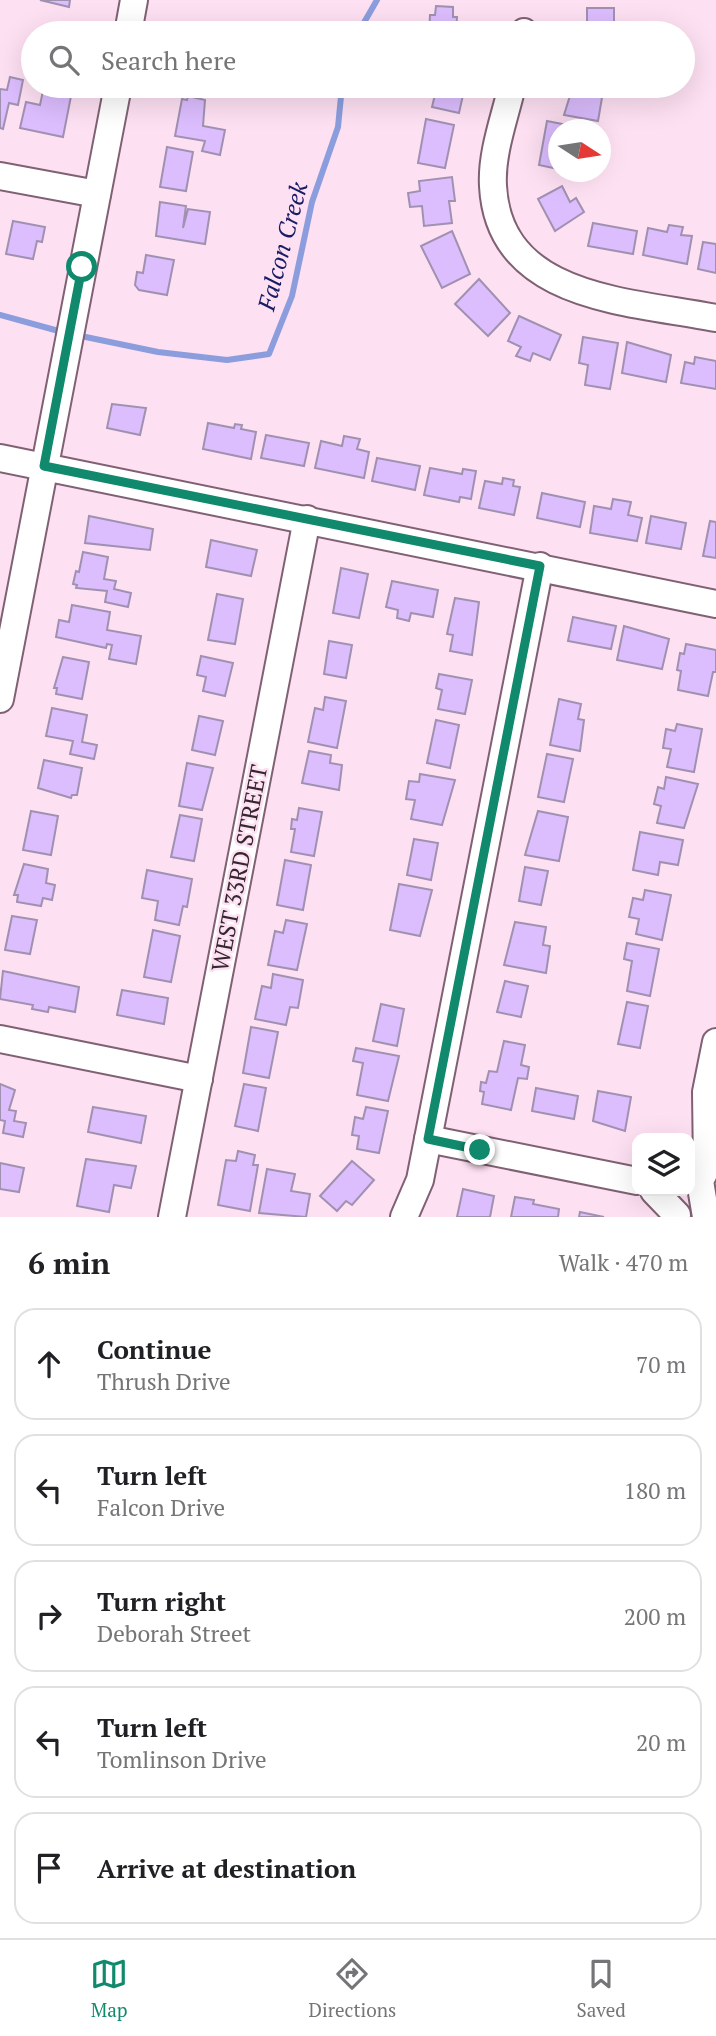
<!DOCTYPE html>
<meta charset="utf-8">
<style>
:root{--surface:#fff;--page:#f2f2f2;--text:#202124;--muted:#757577;--line:#e0e0e0;--accent:#10896c}
body{margin:0;font-family:"PT Serif",serif;background:var(--page);color:var(--text)}
.controls{position:absolute;right:21px;bottom:21px;display:grid;overflow:hidden;border-radius:14px;box-shadow:0 7px 28px #0002}
.controls button{width:63px;height:63px;display:grid;place-items:center;padding:0;border:0;border-bottom:2px solid var(--line);background:var(--surface);color:var(--text);font:35px sans-serif}
.compass{position:absolute;left:548px;top:119px;width:63px;height:63px;border-radius:50%;background:var(--surface);box-shadow:0 7px 28px #0002;rotate:102deg}
.stop{position:absolute;width:21px;height:21px;margin:-16px;border:5px solid #10896c;border-radius:50%;background:#fff}
.stop.end{background:#10896c;border-color:#fff;box-shadow:0 2px 7px #0008}
.list{margin:0;padding:0;list-style:none}
h2{display:flex;justify-content:space-between;align-items:center;height:91px;margin:0;padding:0 28px;font-size:30px}
h2 small{font-size:23px;font-weight:400;color:var(--muted)}
.list li{display:grid;grid-template-columns:46px 1fr auto;gap:21px;align-items:center;box-sizing:border-box;height:112px;margin:0 14px 14px;padding:0 14px;border:2px solid var(--line);border-radius:21px}
.list b{display:block;font-size:26px;white-space:nowrap}
.list p{margin:0;font-size:23px;white-space:nowrap;color:var(--muted)}
.list em{font-size:23px;font-style:normal;color:var(--muted)}
.icon{flex:none;width:38px;height:38px;fill:none;stroke:currentColor;stroke-width:2;stroke-linecap:round;stroke-linejoin:round}
.map{position:relative;flex:none;width:716px;height:1217px;overflow:hidden}
.search{position:absolute;background:var(--surface);box-shadow:0 7px 28px #0002;left:21px;right:21px;top:21px;height:77px;display:flex;align-items:center;gap:18px;box-sizing:border-box;padding:0 24px;border-radius:38px;color:var(--muted);font-size:26px}
.sheet{height:721px;background:var(--surface)}
nav{display:flex;justify-content:space-around;align-items:center;box-sizing:border-box;height:98px;border-top:2px solid var(--line);background:var(--surface);font-size:19px;color:var(--muted)}
nav a{display:grid;justify-items:center;gap:4px}
nav .on{color:var(--accent)}
.map>svg:first-child{display:block}
.lines{fill:none;stroke-linecap:round;stroke-linejoin:round}
.stream{stroke:#8c9ddd;stroke-width:6}
.building{fill:#dcbdfe;stroke:#a091b1;stroke-width:2}
.minor-casing{stroke:#806174;stroke-width:30}
.minor{stroke:#fff;stroke-width:26}
.route{stroke:#10896c;stroke-width:9}
.labels{text-anchor:middle;dominant-baseline:central;stroke-width:5;stroke-linejoin:round;paint-order:stroke}
.street-label{font-size:23px;fill:#352730;stroke:#fde0f2}
.water-label{font-size:24px;font-style:italic;fill:#181c65;stroke:#fde0f2}
</style>
<div class="map">
<svg width="716" height="1217" viewBox="0 0 716 1217">
<rect width="100%" height="100%" fill="#fde0f2"/>
<g class="lines">
<g class="stream">
<path d="M358,33L377,0"/>
<path d="M0,315L66,333"/>
<path d="M76,335L158,352L227,360L269,354L292,296L312,202L338,127L342,86"/>
</g>
</g>
<g class="building">
<path d="M40,0H70L69,7Z"/>
<path d="M436,6L453,7V17H457L456,33H429L430,15H435Z"/>
<rect x="587" y="8" width="27" height="25"/>
<path d="M10,77L23,80L18,105L9,103L3,129L0,128V89L7,90Z"/>
<path d="M44,86L72,91L63,137L20,128L26,102L40,105Z"/>
<path d="M183,86H209L208,93Z"/>
<path d="M437,86H465L459,113L432,107Z"/>
<path d="M573,86H604L598,121L564,115Z"/>
<path d="M188,96L205,100L203,126L225,130L220,155L202,151L205,141L175,136L182,99L187,100Z"/>
<path d="M426,119L454,125L445,168L418,163Z"/>
<path d="M547,121L573,126V130H558V169L539,165Z"/>
<path d="M167,147L193,152L186,191L160,187Z"/>
<path d="M452,177L455,201H449L452,223L424,226L422,206L410,207L408,193L420,191L419,181Z"/>
<path d="M562,186L570,202L576,198L584,212L555,231L538,199Z"/>
<path d="M160,202L186,206L183,228L188,209L210,212L205,244L156,236Z"/>
<path d="M13,221L45,227L42,242L37,241L33,259L6,254Z"/>
<path d="M593,223L637,231L633,254L588,246Z"/>
<path d="M669,225L683,227L681,235L692,236L687,264L643,255L648,228L667,232Z"/>
<path d="M452,231L470,274L442,288L421,246Z"/>
<path d="M703,242L716,244V273L698,269Z"/>
<path d="M146,255L174,260L167,295L139,290L135,285L137,272L143,273Z"/>
<path d="M479,279L510,313L488,336L455,304Z"/>
<path d="M519,316L561,335L550,360L533,353L530,361L516,356L521,347L508,341Z"/>
<path d="M583,337L618,343L610,389L585,385L588,365L579,363Z"/>
<path d="M627,342L671,355L666,382L622,373Z"/>
<path d="M695,357L716,361V389L681,383L685,362L694,364Z"/>
<path d="M112,404L146,408L140,435L107,428Z"/>
<path d="M208,423L234,428L235,424L242,425L241,429L256,432L251,459L203,449Z"/>
<path d="M266,435L309,443L304,466L261,458Z"/>
<path d="M344,436L360,439L357,449L369,452L364,478L315,468L321,441L342,446Z"/>
<path d="M377,458L420,466L415,490L372,481Z"/>
<path d="M430,468L462,474L463,469L476,471L471,499L460,497L459,502L424,495Z"/>
<path d="M503,478L514,480L513,486L520,487L514,515L479,508L485,481L502,484Z"/>
<path d="M542,493L585,502L580,527L537,518Z"/>
<path d="M613,499L631,502L628,515L642,518L637,541L590,533L594,506L611,509Z"/>
<path d="M89,516L153,529L150,550L85,543Z"/>
<path d="M651,516L686,523L681,549L646,543Z"/>
<path d="M710,521L716,522V558L703,556Z"/>
<path d="M211,540L257,550L251,576L206,567Z"/>
<path d="M83,552L108,557L104,579L116,581L114,589L131,593L128,607L105,602L107,591L76,588L77,585L73,584L76,571L79,572Z"/>
<path d="M341,568L368,574L359,618L333,613Z"/>
<path d="M392,581L438,590L433,617L411,613L409,621L397,618L398,610L386,607Z"/>
<path d="M217,594L243,599L235,644L208,640Z"/>
<path d="M455,598L479,602L472,655L450,651L453,635L447,634Z"/>
<path d="M72,605L110,612L107,630L141,636L136,664L109,659L112,645L107,644L106,648L56,637L59,620L69,622Z"/>
<path d="M573,617L616,626L611,649L568,641Z"/>
<path d="M624,626L669,639L662,669L617,660Z"/>
<path d="M329,641L352,645L346,678L324,674Z"/>
<path d="M686,644L716,650V672H713L708,696L678,690L681,671L677,670L680,653L684,654Z"/>
<path d="M201,656L233,663L225,696L203,691L206,677L197,675Z"/>
<path d="M63,657L89,662L82,699L56,694L57,688H54Z"/>
<path d="M439,674L472,680L465,714L438,709L442,690L436,688Z"/>
<path d="M325,697L346,701L337,748L308,742L315,708L323,710Z"/>
<path d="M559,699L581,704L578,719L584,720L580,751L550,745Z"/>
<path d="M52,708L87,715L82,742L97,745L94,759L70,754L73,741L46,736Z"/>
<path d="M199,716L223,721L215,755L192,750Z"/>
<path d="M436,720L459,725L450,768L427,763Z"/>
<path d="M677,724L702,729L694,772L667,767L671,749L663,748L666,729L675,731Z"/>
<path d="M309,751L331,755L330,763L342,765L339,790L302,783Z"/>
<path d="M547,754L573,759L564,802L538,797Z"/>
<path d="M44,760L82,768L77,795H72L71,798L38,788Z"/>
<path d="M187,763L213,768L202,810L179,806Z"/>
<path d="M420,774L455,780L442,825L411,819L415,800L406,799L409,781L419,782Z"/>
<path d="M666,777L698,784L684,828L657,823L661,806L654,804L658,787L664,789Z"/>
<path d="M299,808L322,812L314,856L291,852L295,829H291L292,819L297,820Z"/>
<path d="M31,811L58,816L51,855L23,850Z"/>
<path d="M538,811L568,817L559,861L525,855Z"/>
<path d="M180,815L202,819L194,861L171,857Z"/>
<path d="M640,832L683,840L678,865L660,862L658,875L633,870Z"/>
<path d="M414,839L438,843L431,880L407,875Z"/>
<path d="M285,860L311,865L303,910L277,905Z"/>
<path d="M24,864L48,869L46,883L55,885L52,900L43,898L41,906L17,902L18,895H14Z"/>
<path d="M525,867L548,871L541,905L519,901Z"/>
<path d="M147,870L192,879L187,907L183,906L179,925L155,920L158,901L142,898Z"/>
<path d="M399,884L432,890L420,936L390,930Z"/>
<path d="M645,890L671,895L662,940L636,934L639,919L629,917L633,898L643,900Z"/>
<path d="M12,916L37,920L30,954L5,950Z"/>
<path d="M286,920L307,924L297,970L268,965L275,931L283,933Z"/>
<path d="M515,922L546,927L543,945L550,946L546,973L504,965Z"/>
<path d="M153,930L180,936L171,982L144,977Z"/>
<path d="M627,943L659,949L650,996L627,991L632,961L624,959Z"/>
<path d="M3,971L79,987L75,1012L49,1007L48,1012L32,1009L33,1005L0,999Z"/>
<path d="M273,974L303,980L298,1008L290,1007L286,1025L255,1019L262,986L271,988Z"/>
<path d="M505,981L528,986L521,1017L497,1012Z"/>
<path d="M122,990L168,998L164,1024L117,1015Z"/>
<path d="M627,1002L648,1006L640,1048L618,1044Z"/>
<path d="M381,1004L404,1009L397,1046L373,1041Z"/>
<path d="M251,1027L278,1032L269,1078L243,1073Z"/>
<path d="M504,1041L525,1045L521,1065L529,1067L527,1079L518,1078L511,1110L482,1104L484,1092L480,1091L481,1082L486,1083L489,1071L497,1072Z"/>
<path d="M356,1048L399,1056L388,1101L357,1095L363,1063L353,1061Z"/>
<path d="M0,1084L15,1090L9,1110L16,1111L14,1121L26,1123L23,1137L3,1133L5,1121L0,1120Z"/>
<path d="M244,1084L266,1088L258,1131L235,1126Z"/>
<path d="M536,1088L578,1096L574,1119L532,1111Z"/>
<path d="M598,1091L631,1097L625,1131L593,1121Z"/>
<path d="M93,1107L146,1116L141,1143L88,1132Z"/>
<path d="M366,1107L388,1111L379,1153L357,1149L359,1136L352,1135L355,1117L363,1119Z"/>
<path d="M238,1151L255,1155L253,1165H258L250,1211L218,1205L226,1160L236,1161Z"/>
<path d="M86,1159L136,1166L131,1188L114,1185L109,1212L77,1206Z"/>
<path d="M352,1161L374,1180L352,1205L346,1201L337,1211L320,1196Z"/>
<path d="M0,1163L24,1168L19,1192L0,1189Z"/>
<path d="M267,1169L295,1174L291,1191L310,1194L306,1217L259,1213Z"/>
<path d="M463,1189L494,1196L490,1217H457Z"/>
<path d="M515,1197L534,1200L533,1204L559,1209L558,1217H511Z"/>
<path d="M580,1212L604,1217H579Z"/>
</g>
<g class="lines">
<defs>
<g id="minor">
<path d="M128,33L134,0"/>
<path d="M523,33L524,32"/>
<path d="M512,86C505,117 491,153 493,186C499,300 630,301 716,318"/>
<path d="M0,176L97,194"/>
<path d="M0,458L716,604"/>
<path d="M0,699L118,86"/>
<path d="M0,1039L199,1079"/>
<path d="M428,1139L637,1181"/>
<path d="M654,1191L677,1215"/>
<path d="M172,1217L307,519"/>
<path d="M404,1217L420,1180L540,566"/>
<path d="M706,1217L700,1181L707,1167L706,1092L716,1042"/>
</g>
</defs>
<use href="#minor" class="minor-casing"/>
<use href="#minor" class="minor"/>
</g>
<g class="lines">
<path class="route" d="M82,267L44,466L540,566L428,1139L480,1150"/>
</g>
<g class="labels">
<g class="street-label">
<text transform="translate(239 868) rotate(-79)">WEST 33RD STREET</text>
</g>
<g class="water-label">
<text transform="translate(282 246) rotate(-75)">Falcon Creek</text>
</g>
</g>
</svg>
<div class="controls">
<button><svg class="icon" aria-label="layers" viewBox="0 0 24 24"><path d="M12 4l9 5-9 5-9-5zM3 14l9 5 9-5"/></svg></button>
</div>
<svg class="compass" viewBox="-18 -18 36 36"><path d="M0-13l5 13h-10z" fill="#e53935"/><path d="M0 13l5-13h-10z" fill="#757577"/></svg>
<div class="stop" style="left:82px;top:267px"></div>
<div class="stop end" style="left:480px;top:1150px"></div>
<div class="search"><svg class="icon" aria-label="search" viewBox="0 0 24 24"><circle cx="10" cy="10" r="6"/><path d="M15 15l6 6"/></svg>Search here</div>
</div>
<section class="sheet">
<h2>6 min<small>Walk · 470 m</small></h2>
<ul class="list">
<li><svg class="icon" aria-label="ahead" viewBox="0 0 24 24"><path d="M12 20V5M6 11l6-6 6 6"/></svg><div><b>Continue</b><p>Thrush Drive</p></div><em>70 m</em></li>
<li><svg class="icon" aria-label="left" viewBox="0 0 24 24"><path d="M17 20v-9H6M10 6l-5 5 5 5"/></svg><div><b>Turn left</b><p>Falcon Drive</p></div><em>180 m</em></li>
<li><svg class="icon" aria-label="right" viewBox="0 0 24 24"><path d="M7 20v-9h11M14 6l5 5-5 5"/></svg><div><b>Turn right</b><p>Deborah Street</p></div><em>200 m</em></li>
<li><svg class="icon" aria-label="left" viewBox="0 0 24 24"><path d="M17 20v-9H6M10 6l-5 5 5 5"/></svg><div><b>Turn left</b><p>Tomlinson Drive</p></div><em>20 m</em></li>
<li><svg class="icon" aria-label="arrive" viewBox="0 0 24 24"><path d="M6 21V4h12l-3 4 3 4H6"/></svg><div><b>Arrive at destination</b></div></li>
</ul>
</section>
<nav>
<a class="on"><svg class="icon" aria-label="map" viewBox="0 0 24 24"><path d="M3 6l6-2 6 2 6-2v14l-6 2-6-2-6 2zM9 4v14M15 6v14"/></svg>Map</a>
<a><svg class="icon" aria-label="directions" viewBox="0 0 24 24"><path d="M12 3l9 9-9 9-9-9zM9 14v-3h6M13 9l2 2-2 2"/></svg>Directions</a>
<a><svg class="icon" aria-label="saved" viewBox="0 0 24 24"><path d="M7 4h10v16l-5-4-5 4z"/></svg>Saved</a>
</nav>
